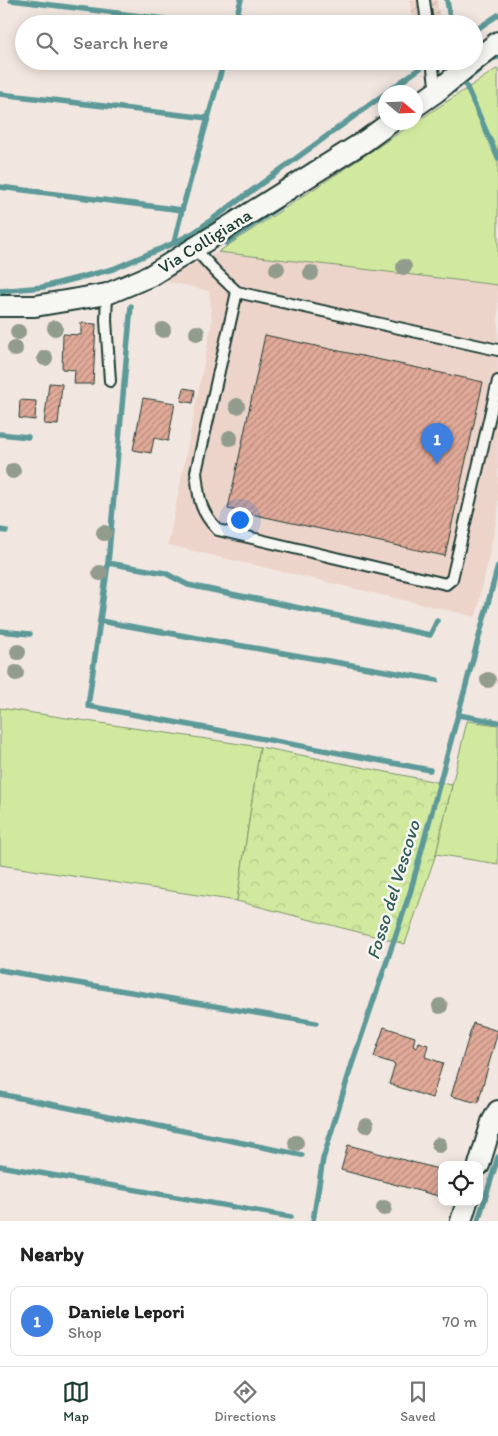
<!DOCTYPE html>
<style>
:root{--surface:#fff;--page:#f6f6f6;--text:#222;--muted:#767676;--line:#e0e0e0;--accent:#1f3d34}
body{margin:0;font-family:Itim,sans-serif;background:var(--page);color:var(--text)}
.controls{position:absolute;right:15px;bottom:15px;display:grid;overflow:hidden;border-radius:10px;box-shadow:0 2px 12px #0003}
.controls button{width:45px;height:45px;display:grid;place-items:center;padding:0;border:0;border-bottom:1px solid var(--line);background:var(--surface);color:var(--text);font:25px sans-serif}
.compass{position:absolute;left:378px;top:85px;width:45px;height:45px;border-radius:50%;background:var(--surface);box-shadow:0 2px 12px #0003;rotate:109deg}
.you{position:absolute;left:239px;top:519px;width:18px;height:18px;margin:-12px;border:4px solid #fff;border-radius:50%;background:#1a73e8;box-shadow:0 0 0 8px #1a73e833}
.badge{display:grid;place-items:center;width:32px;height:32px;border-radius:50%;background:var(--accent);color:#fff;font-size:16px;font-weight:700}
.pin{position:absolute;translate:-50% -41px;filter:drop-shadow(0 1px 2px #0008)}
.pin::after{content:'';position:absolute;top:26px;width:18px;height:15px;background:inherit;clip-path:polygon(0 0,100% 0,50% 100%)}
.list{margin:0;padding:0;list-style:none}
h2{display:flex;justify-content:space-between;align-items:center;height:65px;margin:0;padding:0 20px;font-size:21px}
h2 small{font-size:16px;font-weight:400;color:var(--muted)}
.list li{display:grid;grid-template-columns:32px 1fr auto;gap:15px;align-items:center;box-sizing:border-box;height:70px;margin:0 10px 10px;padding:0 10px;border:1px solid var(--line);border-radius:10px}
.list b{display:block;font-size:19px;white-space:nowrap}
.list p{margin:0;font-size:16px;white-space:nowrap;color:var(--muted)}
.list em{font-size:16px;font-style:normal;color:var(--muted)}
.icon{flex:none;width:28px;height:28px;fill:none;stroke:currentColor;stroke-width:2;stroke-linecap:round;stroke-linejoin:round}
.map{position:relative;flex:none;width:498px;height:1221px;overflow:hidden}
.search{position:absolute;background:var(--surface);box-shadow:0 2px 12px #0003;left:15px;right:15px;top:15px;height:55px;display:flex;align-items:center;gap:12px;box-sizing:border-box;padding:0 18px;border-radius:28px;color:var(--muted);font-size:19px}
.sheet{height:145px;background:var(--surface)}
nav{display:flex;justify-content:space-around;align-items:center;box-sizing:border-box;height:70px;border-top:1px solid var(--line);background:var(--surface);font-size:14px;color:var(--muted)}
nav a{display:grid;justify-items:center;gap:2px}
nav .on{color:var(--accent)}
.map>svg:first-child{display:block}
.built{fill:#edd4ca}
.industrial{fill:url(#industrial-furrows)}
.grass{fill:#d1e99f;stroke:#78936a}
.forest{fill:url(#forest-crowns);stroke:#78936a}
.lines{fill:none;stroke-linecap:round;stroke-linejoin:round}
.stream{stroke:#5c9998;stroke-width:5.5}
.building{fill:url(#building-hatch);stroke:#1f3d34}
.service-casing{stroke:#1f3d34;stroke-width:14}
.minor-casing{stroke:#1f3d34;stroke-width:24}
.service{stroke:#f6f6f2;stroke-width:10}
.minor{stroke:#f6f6f2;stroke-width:20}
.tree{fill:#929c8d}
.labels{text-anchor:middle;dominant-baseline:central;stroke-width:5;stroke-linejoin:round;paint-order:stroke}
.street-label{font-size:18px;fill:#1f3d34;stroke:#f6f6f2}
.water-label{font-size:19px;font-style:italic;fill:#335c55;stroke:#f6f6f2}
</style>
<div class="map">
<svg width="498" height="1221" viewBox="0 0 498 1221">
<defs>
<pattern id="industrial-furrows" width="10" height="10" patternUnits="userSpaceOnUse" patternTransform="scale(1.25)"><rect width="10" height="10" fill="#edd4ca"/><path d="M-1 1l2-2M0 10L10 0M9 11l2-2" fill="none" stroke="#cbb7ae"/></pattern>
<pattern id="forest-crowns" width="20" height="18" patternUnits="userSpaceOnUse" patternTransform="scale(1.25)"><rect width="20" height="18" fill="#d1e99f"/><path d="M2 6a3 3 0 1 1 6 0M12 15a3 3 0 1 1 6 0" fill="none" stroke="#b3c98a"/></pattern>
<pattern id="building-hatch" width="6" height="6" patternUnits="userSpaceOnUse" patternTransform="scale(1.25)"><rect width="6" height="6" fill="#e1a998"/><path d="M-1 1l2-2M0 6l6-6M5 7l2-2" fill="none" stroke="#b68b7d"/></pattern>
</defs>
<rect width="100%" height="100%" fill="#f2e7e0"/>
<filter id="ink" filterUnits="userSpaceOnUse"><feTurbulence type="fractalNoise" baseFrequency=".02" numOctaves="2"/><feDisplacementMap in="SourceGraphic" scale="10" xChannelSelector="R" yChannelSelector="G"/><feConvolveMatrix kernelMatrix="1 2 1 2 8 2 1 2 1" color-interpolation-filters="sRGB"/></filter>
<g filter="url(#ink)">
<path class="built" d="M218,252L498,285V513L476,617L168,545L212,322L209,291L162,280Z"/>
<path class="industrial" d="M410,0H437L441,24H414Z"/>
<g class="grass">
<path d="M498,68V285L218,252Z"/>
<path d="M0,708L260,747L237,901L0,865Z"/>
<path d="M467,721L498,725V864L436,854Z"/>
</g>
<path class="forest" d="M260,747L452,785L436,854L405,944L237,901Z"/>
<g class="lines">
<g class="stream">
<path d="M11,0L206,24"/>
<path d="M447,0L451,24"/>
<path d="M234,24L241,0"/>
<path d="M474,31L498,15"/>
<path d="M487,63L491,59L498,57"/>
<path d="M464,81L498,158"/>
<path d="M454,90L480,69"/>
<path d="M387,92L430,61"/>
<path d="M0,94L208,118"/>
<path d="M394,130L405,122"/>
<path d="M0,187L182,210"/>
<path d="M174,243L182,210L224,61"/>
<path d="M226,243L295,196"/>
<path d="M0,291L43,287L113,269L174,243L195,232L386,93"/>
<path d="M131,306L108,563L88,706L430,770"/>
<path d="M0,434L28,437"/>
<path d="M0,530L6,531"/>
<path d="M108,563L165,573L188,585L430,635L437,621"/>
<path d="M100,621L437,680"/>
<path d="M0,631L30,634"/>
<path d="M458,715L498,722"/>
<path d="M0,970L316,1023"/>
<path d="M0,1094L302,1155"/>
<path d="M0,1166L291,1217"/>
<path d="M313,1221L323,1159L352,1064L410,893L498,566"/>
<path d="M478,1221L498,1157"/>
</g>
</g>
<g class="building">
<path d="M81,323L96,324L93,384H74L75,370L62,369L63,334L81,335Z"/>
<path d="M265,335L483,382L445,556L228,509Z"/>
<path d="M49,383L62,384L58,425L44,424Z"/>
<path d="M184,388L195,390L193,403L181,401Z"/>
<path d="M143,398L175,403L168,441L154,438L151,453L133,450Z"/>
<path d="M20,400L36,401L35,420L19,418Z"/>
<path d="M473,1023L498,1031L478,1103L451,1096Z"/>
<path d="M384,1027L415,1037L413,1046L417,1048L419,1042L428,1045L425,1057L443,1063L432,1098L389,1084L395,1064L374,1057Z"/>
<path d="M348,1145L442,1170V1197L341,1170Z"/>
</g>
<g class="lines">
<defs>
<g id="service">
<path d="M424,0L427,24"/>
<path d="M432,61L436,92"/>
<path d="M194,248L215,271L237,292L498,350"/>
<path d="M237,292L196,472C199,499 199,510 218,530L446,584L452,579L498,381"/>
<path d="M107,294L106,320L110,381"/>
</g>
<g id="minor">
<path d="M474,61L498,42"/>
<path d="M416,106L436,92L474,61"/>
<path d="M0,306H35L107,294L150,276L365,141L391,122"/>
<path d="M479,1165L492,1122L498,1111"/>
<path d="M461,1221L467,1202"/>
</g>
</defs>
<use href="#service" class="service-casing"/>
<use href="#minor" class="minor-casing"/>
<use href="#service" class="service"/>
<use href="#minor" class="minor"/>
</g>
<g class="tree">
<circle cx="404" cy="267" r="8"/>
<circle cx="277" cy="269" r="8"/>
<circle cx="311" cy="273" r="8"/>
<circle cx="55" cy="328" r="8"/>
<circle cx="163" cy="330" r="8"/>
<circle cx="18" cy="332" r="8"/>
<circle cx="197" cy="333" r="8"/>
<circle cx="15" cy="349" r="8"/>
<circle cx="45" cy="358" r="8"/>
<circle cx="237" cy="406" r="8"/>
<circle cx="230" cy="438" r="8"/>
<circle cx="13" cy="471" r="8"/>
<circle cx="104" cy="533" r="8"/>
<circle cx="100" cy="573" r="8"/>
<circle cx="18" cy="652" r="8"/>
<circle cx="16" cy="673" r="8"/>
<circle cx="488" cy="680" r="8"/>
<circle cx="440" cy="1006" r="8"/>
<circle cx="366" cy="1125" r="8"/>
<circle cx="296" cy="1143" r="8"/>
<circle cx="439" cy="1145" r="8"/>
<circle cx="384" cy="1208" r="8"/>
</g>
</g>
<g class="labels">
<g class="street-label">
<text transform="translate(205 241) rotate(-32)">Via Colligiana</text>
</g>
<g class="water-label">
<text transform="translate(393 890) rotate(-73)">Fosso del Vescovo</text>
</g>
</g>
</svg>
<div class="controls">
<button><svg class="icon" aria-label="locate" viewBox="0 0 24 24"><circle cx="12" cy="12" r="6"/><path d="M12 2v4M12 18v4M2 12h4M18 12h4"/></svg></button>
</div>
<svg class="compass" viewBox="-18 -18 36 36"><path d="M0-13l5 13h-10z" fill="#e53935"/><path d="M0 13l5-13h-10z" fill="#767676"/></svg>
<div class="you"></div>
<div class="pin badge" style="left:437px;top:464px;background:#3f7fe0">1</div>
<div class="search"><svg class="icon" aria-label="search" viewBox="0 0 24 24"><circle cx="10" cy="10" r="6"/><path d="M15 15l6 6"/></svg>Search here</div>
</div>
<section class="sheet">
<h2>Nearby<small></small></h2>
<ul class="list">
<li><span class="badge" style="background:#3f7fe0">1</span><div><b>Daniele Lepori</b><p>Shop</p></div><em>70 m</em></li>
</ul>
</section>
<nav>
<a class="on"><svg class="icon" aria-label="map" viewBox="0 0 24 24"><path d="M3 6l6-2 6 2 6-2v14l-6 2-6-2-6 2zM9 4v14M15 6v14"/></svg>Map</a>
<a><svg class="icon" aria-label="directions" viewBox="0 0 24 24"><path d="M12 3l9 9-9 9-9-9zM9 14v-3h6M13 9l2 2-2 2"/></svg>Directions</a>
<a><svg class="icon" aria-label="saved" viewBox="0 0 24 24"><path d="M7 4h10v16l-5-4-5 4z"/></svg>Saved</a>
</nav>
